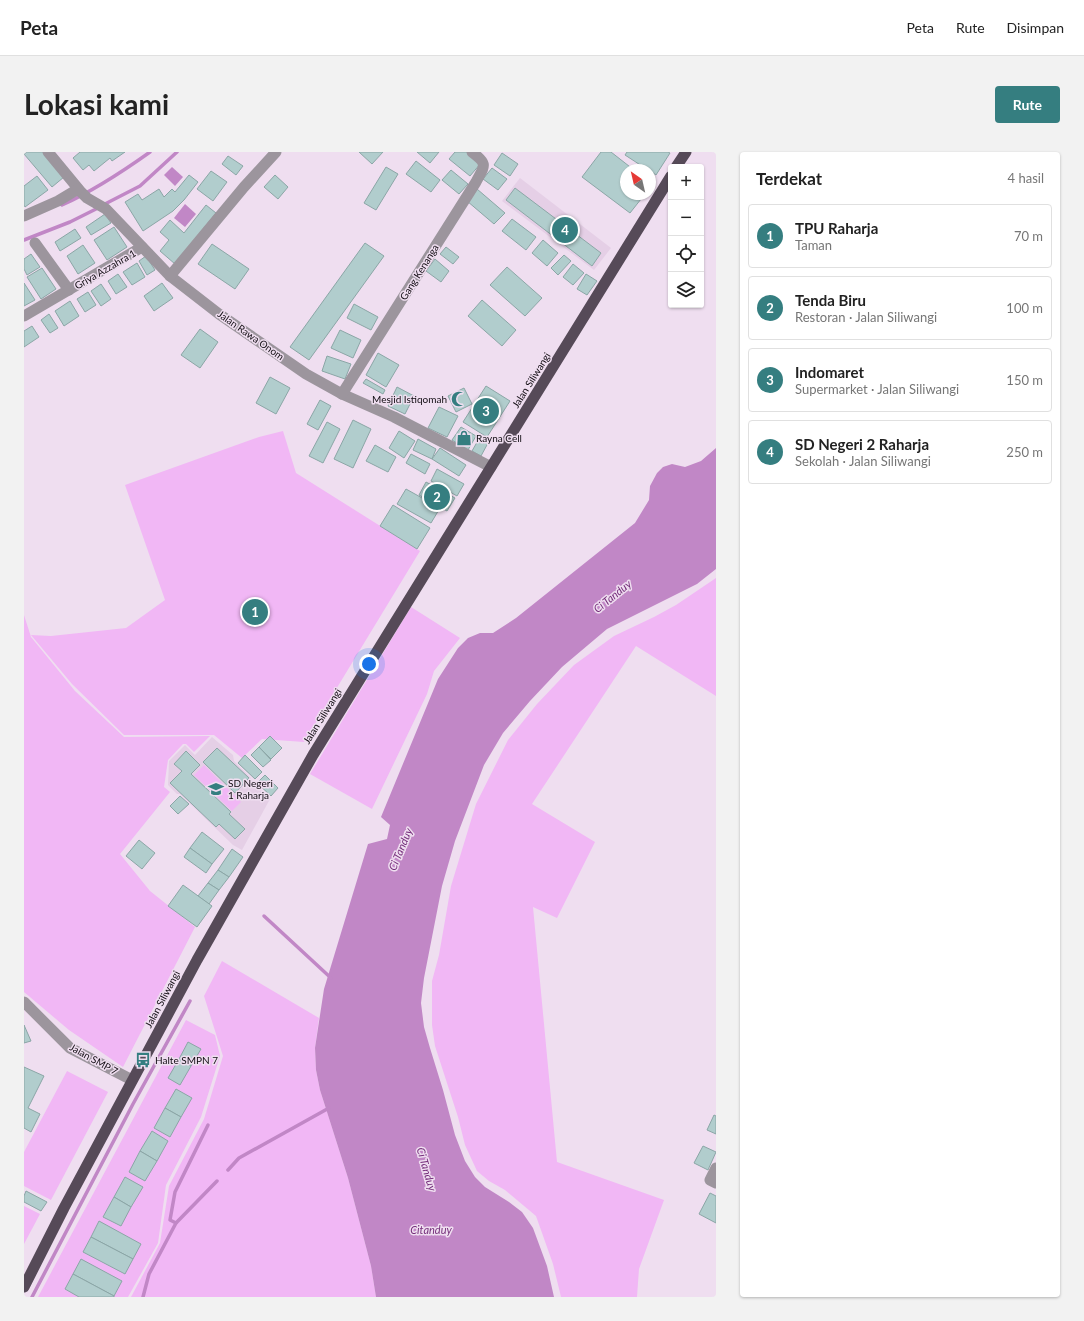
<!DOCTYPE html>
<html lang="id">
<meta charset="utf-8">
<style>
:root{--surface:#fff;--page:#f2f2f2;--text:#222;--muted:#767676;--line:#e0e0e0;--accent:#357e80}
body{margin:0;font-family:Lato,sans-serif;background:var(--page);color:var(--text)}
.controls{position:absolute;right:12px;top:12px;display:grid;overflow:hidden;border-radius:4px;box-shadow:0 1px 3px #0004}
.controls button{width:36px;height:36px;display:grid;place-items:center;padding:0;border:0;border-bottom:1px solid var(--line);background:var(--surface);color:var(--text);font:20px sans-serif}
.compass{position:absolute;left:596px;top:12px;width:36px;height:36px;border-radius:50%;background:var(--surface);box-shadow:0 1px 3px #0004;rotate:326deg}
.you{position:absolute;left:345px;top:512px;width:14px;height:14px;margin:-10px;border:3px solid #fff;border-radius:50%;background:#1a73e8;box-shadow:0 0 0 6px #1a73e833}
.badge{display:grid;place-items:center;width:26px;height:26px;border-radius:50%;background:var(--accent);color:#fff;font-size:13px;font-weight:700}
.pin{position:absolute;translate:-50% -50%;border:2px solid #fff;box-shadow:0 1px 4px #0006}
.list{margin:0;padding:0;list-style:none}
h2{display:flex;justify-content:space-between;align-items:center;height:52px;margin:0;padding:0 16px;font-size:17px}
h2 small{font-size:13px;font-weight:400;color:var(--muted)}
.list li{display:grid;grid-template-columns:26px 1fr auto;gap:12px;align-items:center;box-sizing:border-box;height:64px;margin:0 8px 8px;padding:0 8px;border:1px solid var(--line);border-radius:4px}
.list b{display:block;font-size:15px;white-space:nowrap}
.list p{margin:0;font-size:13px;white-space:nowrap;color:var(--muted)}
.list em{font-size:13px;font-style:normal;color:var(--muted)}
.icon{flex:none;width:22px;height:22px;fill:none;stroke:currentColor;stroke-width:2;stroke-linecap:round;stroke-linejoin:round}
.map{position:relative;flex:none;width:692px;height:1145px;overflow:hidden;border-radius:4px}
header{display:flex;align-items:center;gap:24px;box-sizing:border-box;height:56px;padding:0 20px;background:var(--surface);border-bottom:1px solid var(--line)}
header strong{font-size:19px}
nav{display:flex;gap:22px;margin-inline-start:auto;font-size:14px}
.intro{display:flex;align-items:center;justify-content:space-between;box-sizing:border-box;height:96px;padding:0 24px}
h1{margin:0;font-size:28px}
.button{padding:10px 18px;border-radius:4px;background:var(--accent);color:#fff;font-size:14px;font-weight:700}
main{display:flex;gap:24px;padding:0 24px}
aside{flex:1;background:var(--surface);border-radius:4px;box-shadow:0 1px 3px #0004}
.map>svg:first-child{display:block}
.built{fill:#e5cfe6}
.green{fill:#f1b7f5}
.water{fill:#c187c6}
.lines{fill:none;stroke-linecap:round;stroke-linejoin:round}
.stream{stroke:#c187c6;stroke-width:3.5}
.building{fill:#b1cdcd;stroke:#8ba6a6}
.minor{stroke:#9c959d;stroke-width:11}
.trunk{stroke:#564a58;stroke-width:11}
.labels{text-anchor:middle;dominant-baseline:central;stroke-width:3;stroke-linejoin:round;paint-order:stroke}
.street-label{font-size:10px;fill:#120d13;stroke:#efdef0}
.poi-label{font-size:10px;fill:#120d13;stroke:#efdef0;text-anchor:start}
.water-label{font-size:11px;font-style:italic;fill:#752f7b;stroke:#efdef0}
</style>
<header>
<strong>Peta</strong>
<nav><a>Peta</a><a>Rute</a><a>Disimpan</a></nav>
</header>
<div class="intro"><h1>Lokasi kami</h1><a class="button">Rute</a></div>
<main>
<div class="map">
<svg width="692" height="1145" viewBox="0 0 692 1145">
<rect width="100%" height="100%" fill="#efdef0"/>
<g class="built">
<path d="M496,26L587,96L570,118L478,49Z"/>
<path d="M188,585L209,603L210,609L227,626V628L246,647L218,698L209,693L156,642H153L144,633L145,609L161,593L171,603Z"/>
</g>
<g class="green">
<path d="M259,279L272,321L396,399L280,590L238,587L218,606L190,583H100L48,532L7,483L27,484L102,476L141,448L101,333L235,285Z"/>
<path d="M692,426V544L612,494L508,652L571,690L533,766L509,755L533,1010L640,1048L615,1117L613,1145H537L529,1112L512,1064L481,1038L465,1029L453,1019L441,993L434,965L411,894L408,873V829L415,803L427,734L452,652L484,588L513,552L550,513L590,484L630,465L652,453Z"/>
<path d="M387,455L436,486L410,519L403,542L348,657L286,622Z"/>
<path d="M0,463L7,485L51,539L100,585L186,584L170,600L162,592H159L144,608L140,635L146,640L96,702L126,739L171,775L99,915L45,878L0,840Z"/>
<path d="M180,613L217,650L208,659L170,623Z"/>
<path d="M198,809L295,866L291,896L292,918L296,938L324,1026L347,1114L352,1145H107L136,1091L145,1034L180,967L199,904L180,844Z"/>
<path d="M162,868L191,883L196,904L177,965L142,1033L134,1091L104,1145H14Z"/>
<path d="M43,919L84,940L27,1048L0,1034V1000Z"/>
<path d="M0,1054L16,1062L0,1092Z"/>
</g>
<g class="water">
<path d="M148,15L159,25L151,34L140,23Z"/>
<path d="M161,52L172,62L161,75L150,66Z"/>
<path d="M692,296V417L673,432L583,477L538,515L506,549L479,581L460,613L431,689L418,734L400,826L397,851L400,875L406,896L419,938L431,983L441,1009L451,1025L461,1035L485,1050L498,1060L509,1076L523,1114L530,1145H352L347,1114L324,1026L296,938L292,918L291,896L300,837L344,692L363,687L366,673L357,665L414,527L434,496L444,486L456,481H469L492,466L611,371L625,348L626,334L633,321L639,315L648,312L661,315L677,309Z"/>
</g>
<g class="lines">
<g class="stream">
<path d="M38,53C69,39 98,20 126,0"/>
<path d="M79,53L116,34L153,0"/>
<path d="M0,88L46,70L74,56"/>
<path d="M240,764L307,826"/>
<path d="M204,1018L215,1006L305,956"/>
<path d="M152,1071L146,1068L151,1040L184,973"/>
<path d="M8,1145L109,952L166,849"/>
<path d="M119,1145L125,1122L152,1071L193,1029"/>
</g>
</g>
<g class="building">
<path d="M3,0H19L40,25L28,35L0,2Z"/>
<path d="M56,0H101L88,9L86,6L70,19L65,13L59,18L49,6Z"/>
<path d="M335,0H359L348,12Z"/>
<path d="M393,0H415L406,11Z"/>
<path d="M431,0H443L457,11L446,24L425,7Z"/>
<path d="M577,0H587L610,18H602V42H621L606,61L558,25Z"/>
<path d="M603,0H644L646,1L632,23L626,19V18H624L601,3Z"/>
<path d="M478,1L494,12L486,24L470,13Z"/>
<path d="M204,4L219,14L212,23L198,12Z"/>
<path d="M392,9L416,28L407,40L382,22Z"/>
<path d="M362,15L374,22L352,58L340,51Z"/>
<path d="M468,16L483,27L474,38L459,27Z"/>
<path d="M427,18L444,32L435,42L418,28Z"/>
<path d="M187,19L203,30L189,49L173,37Z"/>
<path d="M165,23L174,30L160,48L149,59L119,79L101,50L114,42L118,48L135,37L140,45L148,37L151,40Z"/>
<path d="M251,23L264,35L254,47L240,35Z"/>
<path d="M13,24L24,38L1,55L0,53V34Z"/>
<path d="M491,36L577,101L568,114L482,48Z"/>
<path d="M453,37L481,61L470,72L443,49Z"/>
<path d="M182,53L192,61L151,112L136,99L145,88L136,80L146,68L160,81Z"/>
<path d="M81,62L87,71L67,83L62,75Z"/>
<path d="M488,67L512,85L502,98L478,79Z"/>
<path d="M90,75L103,95L83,108L70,88Z"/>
<path d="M51,77L57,86L36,99L31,90Z"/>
<path d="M519,88L534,101L523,114L508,101Z"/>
<path d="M341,91L360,104L285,208L266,195Z"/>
<path d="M188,92L225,117L211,137L174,112Z"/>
<path d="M59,93L71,111L54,122L43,104Z"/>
<path d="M422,95L435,105L429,112L416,102Z"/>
<path d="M7,102L16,115L3,123L0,117V107Z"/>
<path d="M540,103L547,109L534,123L527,116Z"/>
<path d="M122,104L131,118L123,123L115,109Z"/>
<path d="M411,107L425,119L417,130L402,119Z"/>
<path d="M113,111L121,125L108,133L99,120Z"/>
<path d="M549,112L560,121L549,133L539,125Z"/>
<path d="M483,115L518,146L501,164L466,133Z"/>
<path d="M18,116L32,137L17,147L3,125Z"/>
<path d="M94,122L103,135L92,142L84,129Z"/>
<path d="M562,122L573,129L563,143L553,137Z"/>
<path d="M0,131L11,148L0,154Z"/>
<path d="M138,131L149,146L130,159L120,144Z"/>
<path d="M77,132L87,147L77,154L67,139Z"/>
<path d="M64,140L72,153L61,160L53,147Z"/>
<path d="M458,148L492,178L478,194L444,164Z"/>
<path d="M46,149L55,164L40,174L31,159Z"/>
<path d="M330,152L354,165L347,178L323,166Z"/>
<path d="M25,162L34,176L26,181L17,168Z"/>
<path d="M8,174L15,185L0,195V179Z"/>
<path d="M176,177L194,190L176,216L157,203Z"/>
<path d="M316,178L337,188L329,206L307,196Z"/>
<path d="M354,201L375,213L362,235L342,223Z"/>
<path d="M303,204L327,212L321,227L298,219Z"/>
<path d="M246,225L266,236L252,262L232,251Z"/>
<path d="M342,227L361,238L359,242L339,231Z"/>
<path d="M462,234L486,249L463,285L439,270Z"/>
<path d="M373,235L390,244L381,262L364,254Z"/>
<path d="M440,236L448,252L432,260L424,244Z"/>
<path d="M296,248L307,254L294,278L283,272Z"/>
<path d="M415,255L434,264L423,285L404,276Z"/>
<path d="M329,268L347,277L329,316L310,307Z"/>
<path d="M303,270L316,277L299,311L285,304Z"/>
<path d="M437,275L452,284L444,298L428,288Z"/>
<path d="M375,279L391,289L380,306L365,296Z"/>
<path d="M456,285L464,291L457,304L448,299Z"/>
<path d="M394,287L412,297L408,307L389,298Z"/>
<path d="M351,293L372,305L364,320L342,309Z"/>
<path d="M416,296L442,313L435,324L408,307Z"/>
<path d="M387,302L406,312L401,322L382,311Z"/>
<path d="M413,317L440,332L433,344L407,329Z"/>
<path d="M402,330L431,346L423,359L395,343Z"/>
<path d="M382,337L416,356L407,371L373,352Z"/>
<path d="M369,353L406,376L393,397L356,374Z"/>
<path d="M246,584L258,596L247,607L235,595Z"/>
<path d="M235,595L247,608L239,615L227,603Z"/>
<path d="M193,596L225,626L211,641L179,610Z"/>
<path d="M162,599L176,613L167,622L207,660L205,662L221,677L211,687L195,672L192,675L146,631L158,619L150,612Z"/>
<path d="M221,603L238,620L231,627L214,611Z"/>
<path d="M241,623L254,636L247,644L233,631Z"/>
<path d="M156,644L165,652L154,662L146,654Z"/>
<path d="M178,680L200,697L188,712L166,696Z"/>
<path d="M115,688L131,701L118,717L102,704Z"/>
<path d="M166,696L188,712L182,721L160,705Z"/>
<path d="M208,697L219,705L205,725L194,718Z"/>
<path d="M194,718L205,725L195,738L184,731Z"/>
<path d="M184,731L195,738L185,752L174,744Z"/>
<path d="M159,733L188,754L173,775L144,754Z"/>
<path d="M0,873L7,889L0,891Z"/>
<path d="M164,890L177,897L167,914L155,907Z"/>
<path d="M155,907L167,914L156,933L144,926Z"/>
<path d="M0,915L20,924L4,956L16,962L7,980L0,976Z"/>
<path d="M152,937L168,946L157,965L141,956Z"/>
<path d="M141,956L157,965L146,985L130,976Z"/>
<path d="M690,963L692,964V982L683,978Z"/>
<path d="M128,979L144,989L133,1009L116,999Z"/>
<path d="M679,994L692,1000L684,1018L670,1011Z"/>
<path d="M116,999L133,1009L121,1029L105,1020Z"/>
<path d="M101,1025L119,1035L107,1055L90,1045Z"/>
<path d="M2,1039L23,1050L17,1059L0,1050V1044Z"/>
<path d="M686,1041L692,1044V1071L675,1062Z"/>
<path d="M90,1045L107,1055L97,1074L79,1065Z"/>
<path d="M75,1069L117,1092L109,1107L67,1085Z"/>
<path d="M67,1085L109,1107L101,1122L59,1100Z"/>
<path d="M57,1107L98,1129L90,1144L49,1122Z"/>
<path d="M49,1122L90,1144V1145H55L41,1137Z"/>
</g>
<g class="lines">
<g class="minor">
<path d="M24,0L57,40L63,46L82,57L146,124L195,162L282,222L318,242L370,265L467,315"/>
<path d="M0,64L34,49L54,37"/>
<path d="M11,91L45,138"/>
<path d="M146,124L220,35L252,0"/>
<path d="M0,164L118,95"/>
<path d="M318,242L452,30C461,13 464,12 448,0"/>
<path d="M0,850L46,896L108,928"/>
<path d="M692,1016L686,1028L692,1031"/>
</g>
<g class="trunk">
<path d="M652,15L662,0"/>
<path d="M0,1135L40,1056L173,808L289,603L647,24"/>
</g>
</g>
<defs>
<symbol id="mosque-bare" viewBox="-9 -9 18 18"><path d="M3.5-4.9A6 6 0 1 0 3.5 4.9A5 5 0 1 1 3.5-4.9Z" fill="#357e80" stroke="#efdef0" stroke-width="2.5" paint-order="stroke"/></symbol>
<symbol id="shop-bare" viewBox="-9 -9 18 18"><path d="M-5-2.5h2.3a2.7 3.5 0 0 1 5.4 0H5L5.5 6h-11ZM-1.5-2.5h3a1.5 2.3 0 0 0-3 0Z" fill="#357e80" stroke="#efdef0" stroke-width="2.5" paint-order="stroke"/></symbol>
<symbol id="school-bare" viewBox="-9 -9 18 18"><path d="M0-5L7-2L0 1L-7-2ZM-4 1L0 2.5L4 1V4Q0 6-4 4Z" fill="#357e80" stroke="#efdef0" stroke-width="2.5" paint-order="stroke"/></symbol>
<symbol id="bus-bare" viewBox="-9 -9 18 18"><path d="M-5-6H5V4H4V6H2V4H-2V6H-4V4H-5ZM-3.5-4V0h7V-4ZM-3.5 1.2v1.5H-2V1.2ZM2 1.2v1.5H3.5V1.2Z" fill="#357e80" stroke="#efdef0" stroke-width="2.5" paint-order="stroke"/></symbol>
</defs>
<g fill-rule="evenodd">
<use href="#mosque-bare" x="424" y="236" width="22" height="22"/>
<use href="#shop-bare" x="429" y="275" width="22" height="22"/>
<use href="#school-bare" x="181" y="626" width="22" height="22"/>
<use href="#bus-bare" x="108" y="897" width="22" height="22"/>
</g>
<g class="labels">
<g class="street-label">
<text transform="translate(81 117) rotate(-30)">Griya Azzahra 1</text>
<text transform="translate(395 120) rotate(-58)">Gang Kenanga</text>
<text transform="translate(227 183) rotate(35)">Jalan Rawa Onom</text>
<text transform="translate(507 228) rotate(-58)">Jalan Siliwangi</text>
<text transform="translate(298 564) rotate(-58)">Jalan Siliwangi</text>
<text transform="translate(138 847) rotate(-62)">Jalan Siliwangi</text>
<text transform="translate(70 907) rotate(29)">Jalan SMP 7</text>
</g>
<g class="poi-label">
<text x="423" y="247" text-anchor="end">Mesjid Istiqomah</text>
<text x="452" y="286">Rayna Cell</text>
<text x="204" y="631">SD Negeri<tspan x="204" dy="12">1 Raharja</tspan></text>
<text x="131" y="908">Halte SMPN 7</text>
</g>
<g class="water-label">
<text transform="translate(588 444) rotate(-39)">Ci Tanduy</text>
<text transform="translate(376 697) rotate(-67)">Ci Tanduy</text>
<text transform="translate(403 1017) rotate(74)">Ci Tanduy</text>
<text x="407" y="1077">Citanduy</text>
</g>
</g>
</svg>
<div class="controls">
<button>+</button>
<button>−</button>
<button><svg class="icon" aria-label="locate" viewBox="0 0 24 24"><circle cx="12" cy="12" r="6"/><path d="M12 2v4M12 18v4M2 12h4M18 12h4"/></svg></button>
<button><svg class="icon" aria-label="layers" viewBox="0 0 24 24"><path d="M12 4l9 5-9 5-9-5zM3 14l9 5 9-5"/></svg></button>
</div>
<svg class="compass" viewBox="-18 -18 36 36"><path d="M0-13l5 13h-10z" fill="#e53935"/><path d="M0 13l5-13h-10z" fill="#767676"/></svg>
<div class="you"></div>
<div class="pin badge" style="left:231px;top:460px">1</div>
<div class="pin badge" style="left:413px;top:345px">2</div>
<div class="pin badge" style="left:462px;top:259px">3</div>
<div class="pin badge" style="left:541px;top:78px">4</div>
</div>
<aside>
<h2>Terdekat<small>4 hasil</small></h2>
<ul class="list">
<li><span class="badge">1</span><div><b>TPU Raharja</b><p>Taman</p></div><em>70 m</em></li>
<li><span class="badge">2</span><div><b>Tenda Biru</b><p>Restoran · Jalan Siliwangi</p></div><em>100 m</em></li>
<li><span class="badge">3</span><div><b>Indomaret</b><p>Supermarket · Jalan Siliwangi</p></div><em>150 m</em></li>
<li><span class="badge">4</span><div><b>SD Negeri 2 Raharja</b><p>Sekolah · Jalan Siliwangi</p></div><em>250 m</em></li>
</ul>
</aside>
</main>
